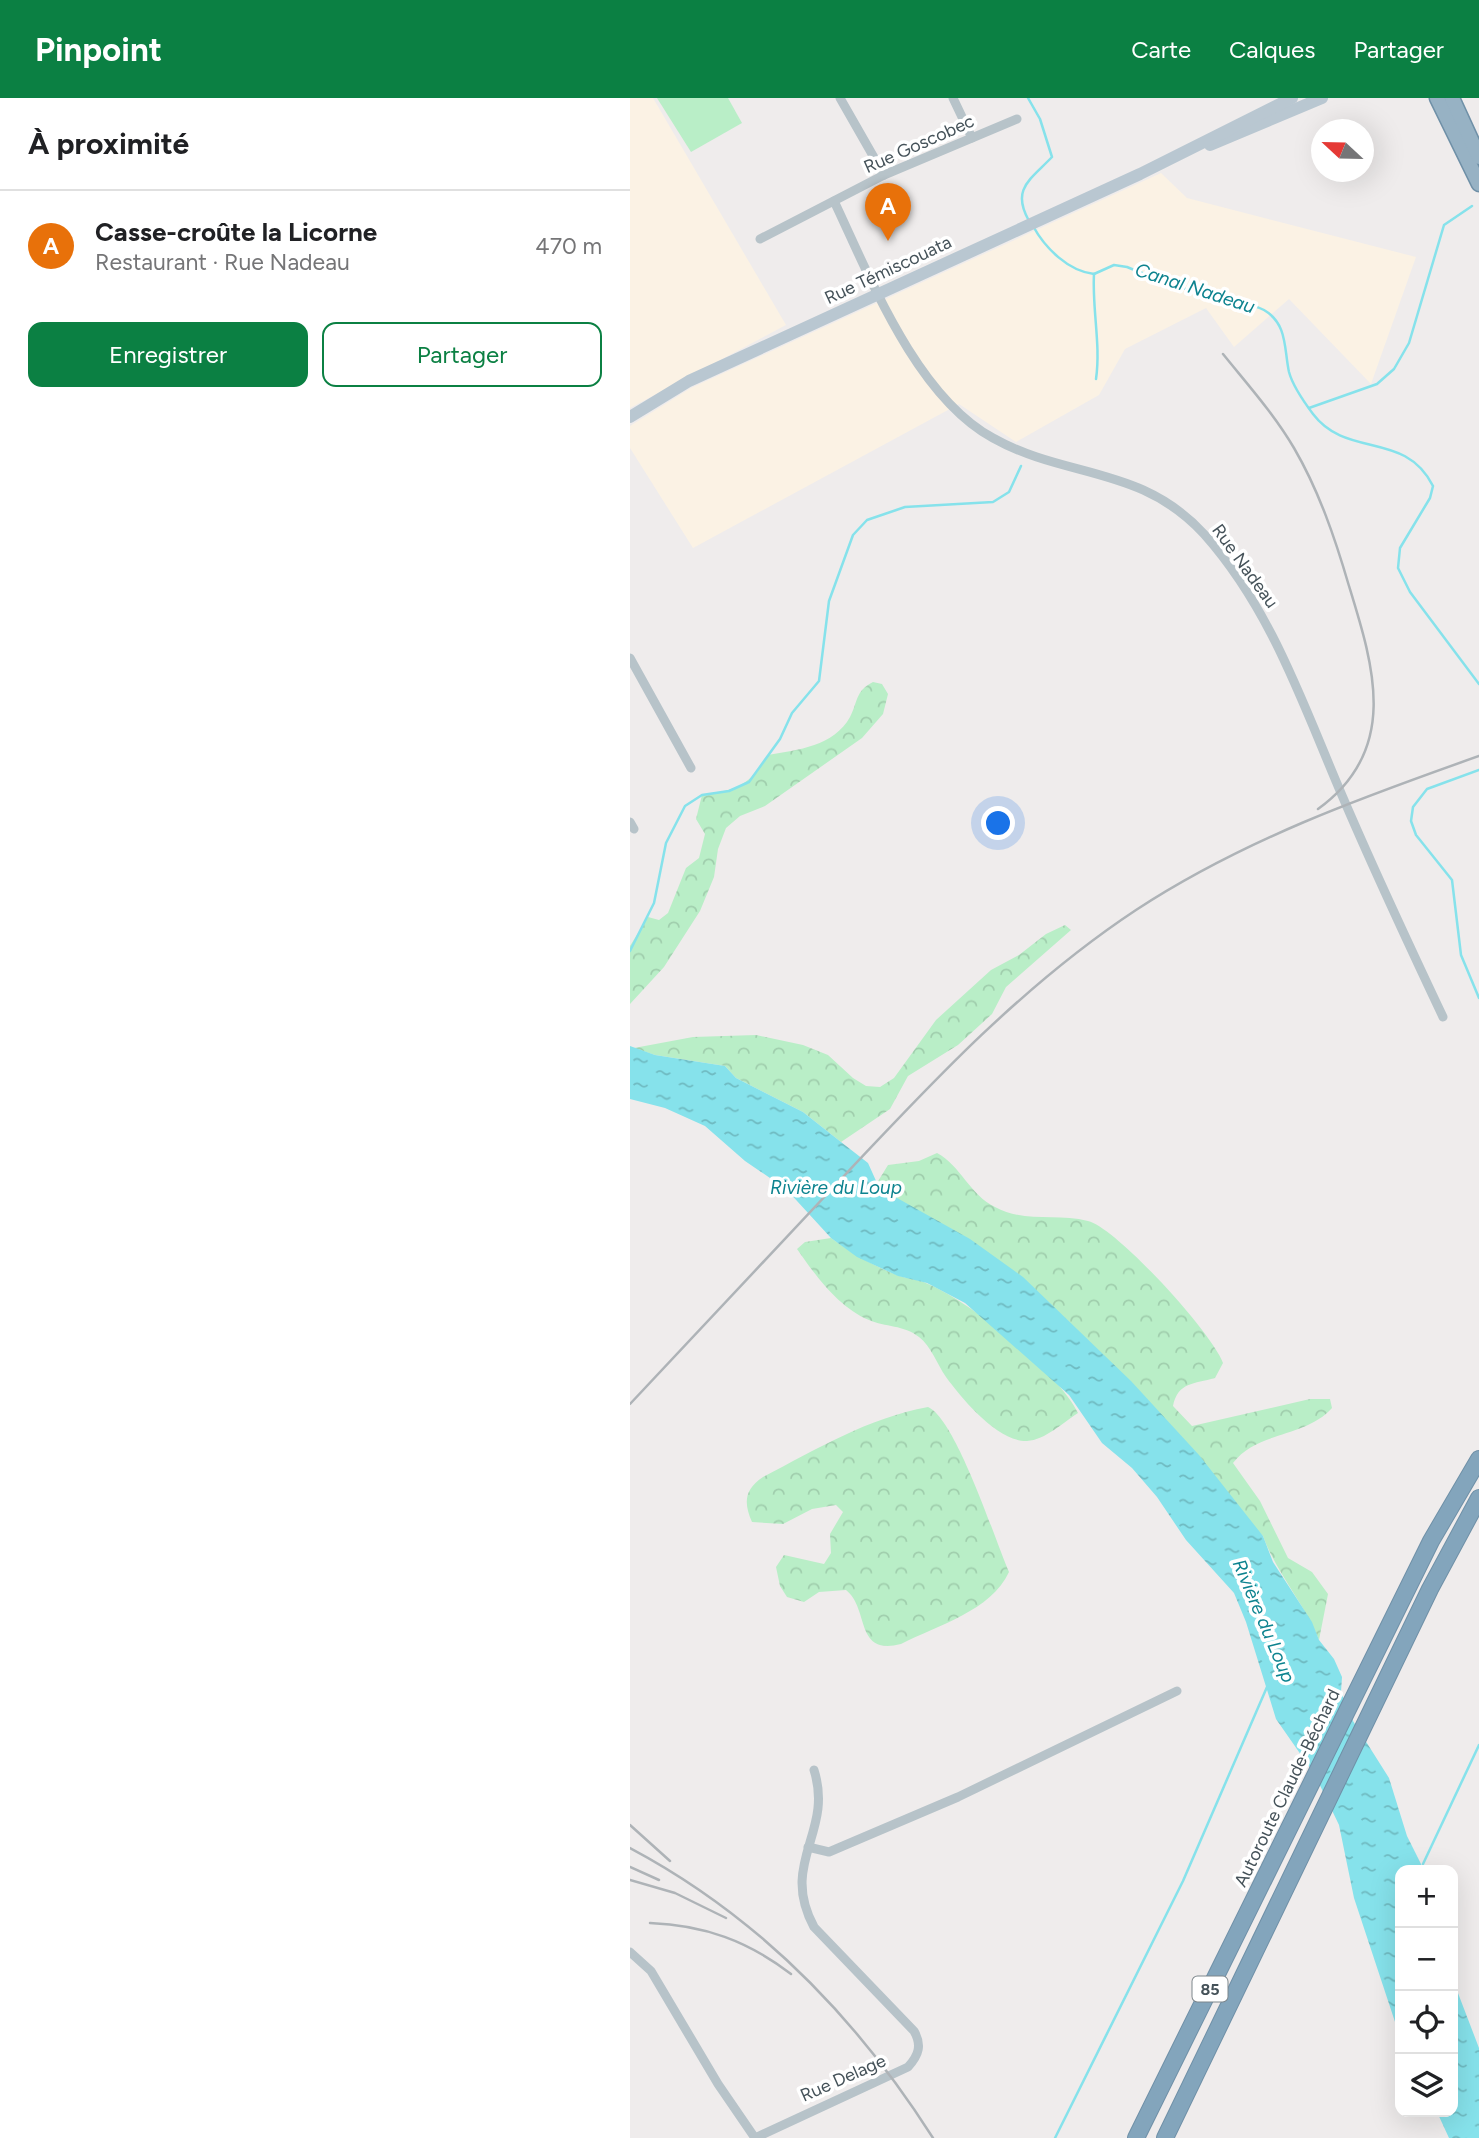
<!DOCTYPE html>
<html lang="fr">
<meta charset="utf-8">
<style>
:root{--surface:#fff;--page:#f6f6f6;--text:#202124;--muted:#757577;--line:#e0e0e0;--accent:#0b8043}
body{margin:0;font-family:Figtree,sans-serif;background:var(--page);color:var(--text)}
.controls{position:absolute;right:21px;bottom:21px;display:grid;overflow:hidden;border-radius:14px;box-shadow:0 7px 28px #0002}
.controls button{width:63px;height:63px;display:grid;place-items:center;padding:0;border:0;border-bottom:2px solid var(--line);background:var(--surface);color:var(--text);font:35px sans-serif}
.compass{position:absolute;left:681px;top:21px;width:63px;height:63px;border-radius:50%;background:var(--surface);box-shadow:0 7px 28px #0002;rotate:292deg}
.you{position:absolute;left:369px;top:726px;width:24px;height:24px;margin:-18px;border:5px solid #fff;border-radius:50%;background:#1a73e8;box-shadow:0 0 0 10px #1a73e833}
.badge{display:grid;place-items:center;width:46px;height:46px;border-radius:50%;background:var(--accent);color:#fff;font-size:23px;font-weight:700}
.pin{position:absolute;translate:-50% -58px;filter:drop-shadow(0 2px 4px #0008)}
.pin::after{content:'';position:absolute;top:37px;width:24px;height:21px;background:inherit;clip-path:polygon(0 0,100% 0,50% 100%)}
.list{margin:0;padding:0;list-style:none}
h2{display:flex;justify-content:space-between;align-items:center;height:91px;margin:0;padding:0 28px;font-size:30px}
h2 small{font-size:23px;font-weight:400;color:var(--muted)}
.list li{display:grid;grid-template-columns:46px 1fr auto;gap:21px;align-items:center;box-sizing:border-box;height:112px;padding:0 28px;border-top:2px solid var(--line)}
.list b{display:block;font-size:26px;white-space:nowrap}
.list p{margin:0;font-size:23px;white-space:nowrap;color:var(--muted)}
.list em{font-size:23px;font-style:normal;color:var(--muted)}
.actions{display:flex;gap:14px;padding:21px 28px}
.actions a{flex:1;padding:16px 0;border:2px solid var(--accent);border-radius:14px;text-align:center;font-size:24px;color:var(--accent)}
.actions .main{background:var(--accent);color:#fff}
.icon{flex:none;width:38px;height:38px;fill:none;stroke:currentColor;stroke-width:2;stroke-linecap:round;stroke-linejoin:round}
.map{position:relative;flex:none;width:849px;height:2040px;overflow:hidden}
header{display:flex;align-items:center;gap:42px;box-sizing:border-box;height:98px;padding:0 35px;background:var(--accent);color:#fff}
header strong{font-size:33px}
nav{display:flex;gap:38px;margin-inline-start:auto;font-size:24px}
main{display:flex}
aside{flex:1;background:var(--surface)}
.map>svg:first-child{display:block}
.commercial{fill:#fbf2e4}
.forest{fill:url(#forest-crowns)}
.park{fill:#b9eec7}
.water{fill:url(#water-ripples)}
.lines{fill:none;stroke-linecap:round;stroke-linejoin:round}
.stream{stroke:#86e2eb;stroke-width:2.5}
.trunk-casing{stroke:#6f90a7;stroke-width:17}
.motorway-casing{stroke:#6f90a7;stroke-width:18}
.minor{stroke:#b7c3c9;stroke-width:9}
.secondary{stroke:#b9c7d1;stroke-width:12}
.trunk{stroke:#97b2c4;stroke-width:14}
.motorway{stroke:#83a5bc;stroke-width:16}
.rail{stroke:#aeb3b7;stroke-width:2.5}
.labels{text-anchor:middle;dominant-baseline:central;stroke-width:7;stroke-linejoin:round;paint-order:stroke}
.shield{fill:#fff;stroke:#7d868b;stroke-width:2}
.shield-label{font-size:16px;font-weight:bold;fill:#455259}
.street-label{font-size:18px;fill:#455259;stroke:#fff}
.water-label{font-size:19px;font-style:italic;fill:#0d838f;stroke:#fff}
</style>
<header>
<strong>Pinpoint</strong>
<nav><a>Carte</a><a>Calques</a><a>Partager</a></nav>
</header>
<main>
<aside>
<h2>À proximité<small></small></h2>
<ul class="list">
<li><span class="badge" style="background:#e8710a">A</span><div><b>Casse-croûte la Licorne</b><p>Restaurant · Rue Nadeau</p></div><em>470 m</em></li>
</ul>
<div class="actions"><a class="main">Enregistrer</a><a>Partager</a></div>
</aside>
<div class="map">
<svg width="849" height="2040" viewBox="0 0 849 2040">
<defs>
<pattern id="forest-crowns" width="20" height="18" patternUnits="userSpaceOnUse" patternTransform="scale(1.75)"><rect width="20" height="18" fill="#b9eec7"/><path d="M2 6a3 3 0 1 1 6 0M12 15a3 3 0 1 1 6 0" fill="none" stroke="#a0cead"/></pattern>
<pattern id="water-ripples" width="26" height="14" patternUnits="userSpaceOnUse" patternTransform="scale(1.75)"><rect width="26" height="14" fill="#86e2eb"/><path d="M2 4q2-2 4 0t4 0M15 11q2-2 4 0t4 0" fill="none" stroke="#6fbac1"/></pattern>
</defs>
<rect width="100%" height="100%" fill="#efecec"/>
<g class="commercial">
<path d="M0,0H23L156,227L0,310Z"/>
<path d="M531,75L557,100L786,159L741,286L659,201L604,249L576,210L495,251L469,297L386,344L329,306L63,450L0,350V328L61,290Z"/>
</g>
<g class="forest">
<path d="M243,584L252,586L258,596L253,616L232,640L135,708L110,718L96,730L88,751L84,779L70,813L34,869L0,906V848L18,819L29,822L38,815L56,770L69,760L75,736L66,721L72,697C107,692 119,688 138,657C168,652 204,648 220,619C228,604 225,593 243,584Z"/>
<path d="M435,827L441,832L376,889L362,916L328,947L278,978L260,1011L211,1044L173,1014L106,980L95,968L25,957L4,950L63,939L126,937L173,947L198,957L223,980L236,988L250,989L264,980L306,922L361,872L389,857L416,836Z"/>
<path d="M307,1055C331,1068 340,1097 365,1109C394,1125 426,1115 458,1123C487,1130 583,1236 593,1265L585,1280C564,1286 548,1284 543,1308L562,1328L680,1301H700L702,1310C675,1340 627,1333 603,1365L630,1403L658,1460L682,1474L698,1496L689,1542C674,1505 647,1476 633,1438L247,1085L258,1067L289,1063Z"/>
<path d="M201,1140C222,1155 243,1168 267,1177C277,1181 288,1181 298,1186C341,1204 428,1274 448,1315C434,1324 415,1342 397,1343C368,1344 332,1301 316,1279C307,1266 301,1248 289,1239C274,1227 255,1229 239,1222C209,1210 185,1177 167,1151L175,1144Z"/>
<path d="M298,1309C326,1321 365,1442 379,1474C361,1513 308,1527 271,1546C224,1558 240,1511 216,1492L189,1494L174,1504L157,1499L150,1488L146,1469L154,1457L194,1466L201,1455L200,1436L213,1414L206,1407L182,1411L153,1426L122,1424C113,1404 115,1391 133,1379C187,1351 238,1320 298,1309Z"/>
</g>
<path class="park" d="M27,0H98L112,25L61,54Z"/>
<g class="water">
<path d="M0,948L25,957L95,968L106,980L173,1014L211,1044L238,1065L247,1085L260,1096L340,1141L393,1179L501,1283L569,1357L633,1438L643,1464L682,1524L689,1542L704,1561L712,1579L711,1594L723,1623L759,1680L777,1738L794,1772H770V1939L724,1800L709,1727L685,1677L646,1621L616,1524L604,1495L556,1442L527,1399L502,1370L472,1345L439,1297L335,1205L297,1185L268,1178L227,1159L201,1140L156,1091L115,1063L75,1028L35,1010L0,1001Z"/>
<path d="M823,1882L849,1950V2040H819L807,2014H823Z"/>
</g>
<g class="lines">
<g class="stream">
<path d="M398,0L410,21L422,59C400,82 381,91 399,123"/>
<path d="M403,128C415,150 438,173 464,176"/>
<path d="M464,176L484,167L497,169C523,179 550,190 577,198C596,204 617,203 634,212C658,226 654,252 659,274C663,289 674,304 683,316C717,361 775,332 803,388L800,400L770,450L768,470L780,494L849,586"/>
<path d="M464,176C462,211 471,247 466,281"/>
<path d="M679,310L747,286L764,271L779,245L814,127L842,108"/>
<path d="M849,672L797,691L783,709L781,723L786,737L822,782L831,857L849,900"/>
<path d="M0,853L24,805L36,745L55,708L72,697L99,693L119,684L150,641L162,615L189,583L199,503L223,437L237,422L275,409L363,404L379,394L391,368"/>
<path d="M793,1766L849,1647"/>
<path d="M425,2040L553,1783L637,1589"/>
</g>
<defs>
<g id="trunk">
<path d="M807,0L849,86"/>
<path d="M822,0L849,59"/>
</g>
<g id="motorway">
<path d="M506,2040L801,1443L849,1361"/>
<path d="M535,2040L800,1491L849,1400"/>
</g>
</defs>
<use href="#trunk" class="trunk-casing"/>
<use href="#motorway" class="motorway-casing"/>
<g class="minor">
<path d="M210,0L254,77"/>
<path d="M323,0L342,40"/>
<path d="M204,103C240,179 286,298 363,340C436,381 511,367 574,436C641,511 672,604 711,695C743,770 778,845 813,919"/>
<path d="M130,141L254,77L387,21"/>
<path d="M0,560L61,670"/>
<path d="M0,724L4,731"/>
<path d="M178,1749L199,1754L213,1748L328,1699L547,1593"/>
<path d="M0,1854L21,1873L88,1986L125,2040L278,1969C289,1957 292,1947 284,1933L184,1829C149,1764 204,1735 184,1672"/>
</g>
<g class="secondary">
<path d="M580,47L692,0"/>
<path d="M0,319L59,283L510,76L662,0"/>
</g>
<use href="#trunk" class="trunk"/>
<use href="#motorway" class="motorway"/>
<g class="rail">
<path d="M593,256C618,287 644,316 664,350C689,393 705,440 719,488C744,569 770,652 688,711"/>
<path d="M0,1306C71,1231 142,1155 213,1079C304,982 394,886 506,812C613,742 730,700 849,658"/>
<path d="M0,1727L40,1763"/>
<path d="M0,1750C128,1818 226,1919 303,2040"/>
<path d="M0,1769L29,1782"/>
<path d="M0,1782L45,1795L96,1820"/>
<path d="M20,1825C74,1827 118,1843 161,1876"/>
</g>
</g>
<g class="labels">
<rect class="shield" x="562.5" y="1878.5" width="35" height="25" rx="5"/>
<g class="shield-label">
<text x="580" y="1891">85</text>
</g>
<g class="street-label">
<text transform="translate(289 46) rotate(-24)">Rue Goscobec</text>
<text transform="translate(258 172) rotate(-25)">Rue Témiscouata</text>
<text transform="translate(615 468) rotate(54)">Rue Nadeau</text>
<text transform="translate(657 1690) rotate(-64)">Autoroute Claude-Béchard</text>
<text transform="translate(213 1980) rotate(-24)">Rue Delage</text>
</g>
<g class="water-label">
<text transform="translate(565 190) rotate(18)">Canal Nadeau</text>
<text x="206" y="1089">Rivière du Loup</text>
<text transform="translate(634 1523) rotate(67)">Rivière du Loup</text>
</g>
</g>
</svg>
<div class="controls">
<button>+</button>
<button>−</button>
<button><svg class="icon" aria-label="locate" viewBox="0 0 24 24"><circle cx="12" cy="12" r="6"/><path d="M12 2v4M12 18v4M2 12h4M18 12h4"/></svg></button>
<button><svg class="icon" aria-label="layers" viewBox="0 0 24 24"><path d="M12 4l9 5-9 5-9-5zM3 14l9 5 9-5"/></svg></button>
</div>
<svg class="compass" viewBox="-18 -18 36 36"><path d="M0-13l5 13h-10z" fill="#e53935"/><path d="M0 13l5-13h-10z" fill="#757577"/></svg>
<div class="you"></div>
<div class="pin badge" style="left:258px;top:143px;background:#e8710a">A</div>
</div>
</main>
